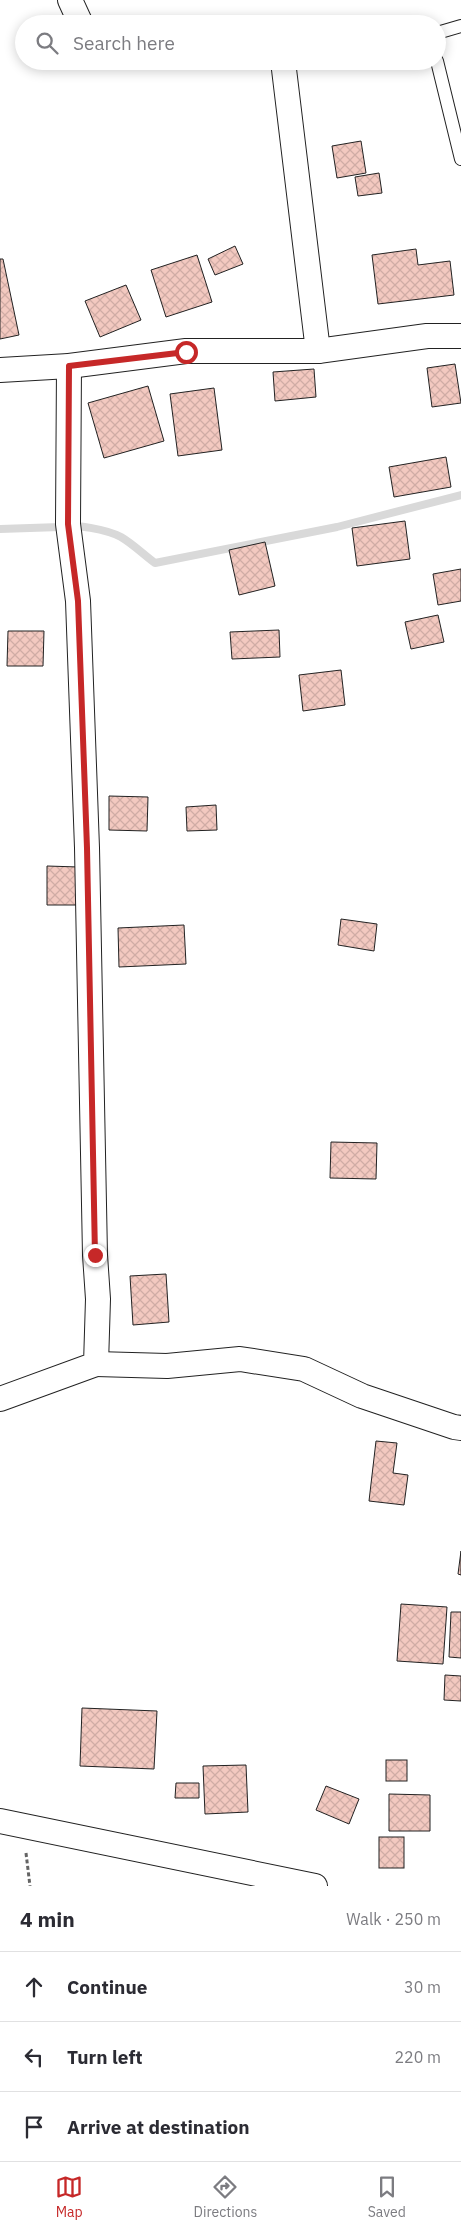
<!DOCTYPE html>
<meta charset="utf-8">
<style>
:root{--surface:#fff;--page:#f7f7f7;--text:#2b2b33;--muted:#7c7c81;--line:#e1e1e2;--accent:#c62828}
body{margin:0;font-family:"IBM Plex Sans",sans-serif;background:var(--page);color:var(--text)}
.stop{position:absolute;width:15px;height:15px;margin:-11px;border:4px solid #c62828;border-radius:50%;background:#fff}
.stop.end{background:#c62828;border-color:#fff;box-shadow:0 1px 5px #0008}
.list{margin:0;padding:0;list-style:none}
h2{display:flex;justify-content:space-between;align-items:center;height:65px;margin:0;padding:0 20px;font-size:21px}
h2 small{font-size:16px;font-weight:400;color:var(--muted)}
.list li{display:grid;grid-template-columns:32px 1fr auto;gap:15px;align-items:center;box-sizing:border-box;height:70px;padding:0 20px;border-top:1px solid var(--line)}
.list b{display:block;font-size:19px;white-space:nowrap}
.list em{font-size:16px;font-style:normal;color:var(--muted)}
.icon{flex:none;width:28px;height:28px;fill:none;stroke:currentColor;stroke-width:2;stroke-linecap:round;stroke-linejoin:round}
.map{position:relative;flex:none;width:461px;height:1886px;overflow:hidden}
.search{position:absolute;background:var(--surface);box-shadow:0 2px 12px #0003;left:15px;right:15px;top:15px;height:55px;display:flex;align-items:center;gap:12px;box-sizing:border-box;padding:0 18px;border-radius:28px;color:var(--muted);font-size:19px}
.sheet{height:275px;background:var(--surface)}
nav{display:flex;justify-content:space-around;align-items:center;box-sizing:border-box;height:70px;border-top:1px solid var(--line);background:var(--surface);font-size:14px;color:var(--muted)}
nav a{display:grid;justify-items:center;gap:2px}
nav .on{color:var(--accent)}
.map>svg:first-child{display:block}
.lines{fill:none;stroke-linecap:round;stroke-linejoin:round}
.stream{stroke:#d9d9d9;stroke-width:8}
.building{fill:url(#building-cross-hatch);stroke:#222}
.lane-casing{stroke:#222;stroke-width:14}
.street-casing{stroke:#222;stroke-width:26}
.path{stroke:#646464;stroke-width:3;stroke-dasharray:4 2.5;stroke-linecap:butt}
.lane{stroke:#fff;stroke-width:12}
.street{stroke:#fff;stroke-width:24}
.route{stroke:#c62828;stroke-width:6}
</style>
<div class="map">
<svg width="461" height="1886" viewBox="0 0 461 1886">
<defs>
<pattern id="building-cross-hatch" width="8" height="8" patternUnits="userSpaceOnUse" patternTransform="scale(1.25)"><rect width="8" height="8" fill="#f3c9c0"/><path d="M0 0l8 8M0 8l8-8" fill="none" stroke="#d0aca5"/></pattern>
</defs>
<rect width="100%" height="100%" fill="#fff"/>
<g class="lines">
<path class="stream" d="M0,529L60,527C73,523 108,530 121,537C133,544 144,555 155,563L337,527L461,495"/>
</g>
<g class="building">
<path d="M361,141L366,173L337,178L332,146Z"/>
<path d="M379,173L382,193L358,196L355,177Z"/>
<path d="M235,246L243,264L215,275L208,259Z"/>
<path d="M416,249L418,265L450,261L454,295L378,304L372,255Z"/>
<path d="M197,255L212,302L166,317L151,270Z"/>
<path d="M0,259H3L19,335L0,339Z"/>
<path d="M126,285L141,320L100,337L85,301Z"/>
<path d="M455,364L461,403L432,407L427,368Z"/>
<path d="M314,369L316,397L275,401L273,372Z"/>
<path d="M148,386L164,441L104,458L88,403Z"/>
<path d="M214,388L222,450L178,456L170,394Z"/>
<path d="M446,457L451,487L394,497L389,467Z"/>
<path d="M405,521L410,559L357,566L352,528Z"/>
<path d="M265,542L275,586L239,595L229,550Z"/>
<path d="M461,569V601L438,605L433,574Z"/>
<path d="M438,615L444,642L411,649L405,622Z"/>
<path d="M279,630L280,657L232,659L230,632Z"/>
<path d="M8,631H44L43,666H7Z"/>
<path d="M341,670L345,705L303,711L299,675Z"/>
<path d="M109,796L148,797L147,831L109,830Z"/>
<path d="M216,805L217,830L187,831L186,807Z"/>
<path d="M47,866L79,867V905H47Z"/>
<path d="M341,919L377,924L374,951L338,945Z"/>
<path d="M184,925L186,964L119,967L118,928Z"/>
<path d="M331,1142L377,1143L376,1179L330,1178Z"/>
<path d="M166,1274L169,1322L133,1325L130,1276Z"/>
<path d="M376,1441L397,1443L393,1473L408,1475L404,1505L369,1501Z"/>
<path d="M461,1551V1575L458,1574Z"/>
<path d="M401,1604L447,1607L443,1664L397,1661Z"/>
<path d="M451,1612H461V1658L449,1657Z"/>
<path d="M445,1675L461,1676V1701L444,1700Z"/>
<path d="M82,1708L157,1711L154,1769L80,1766Z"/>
<rect x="386" y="1760" width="21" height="21"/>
<path d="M246,1765L248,1812L205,1814L203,1766Z"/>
<path d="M176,1783H199V1798H175Z"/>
<path d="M326,1786L359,1799L349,1824L316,1810Z"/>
<path d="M389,1794L430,1795V1831H389Z"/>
<rect x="379" y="1837" width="25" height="31"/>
</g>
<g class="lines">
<defs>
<g id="lane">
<path d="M437,33L461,26"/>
<path d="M437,61L461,159"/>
</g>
<g id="street">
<path d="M70,0L81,24"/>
<path d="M283,61L318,351"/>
<path d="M0,370L69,366L186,351H318L427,336H461"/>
<path d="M96,1364L167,1366L240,1359L304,1369L362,1396L454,1427L461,1428"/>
<path d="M0,1399L96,1364L98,1299L95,1255L87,848L78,601L68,524L69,366"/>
<path d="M0,1821L315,1886"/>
</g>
</defs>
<use href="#lane" class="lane-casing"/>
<use href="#street" class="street-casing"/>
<path class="path" d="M26,1853L30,1886"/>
<use href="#lane" class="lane"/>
<use href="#street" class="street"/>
</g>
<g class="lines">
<path class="route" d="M95,1255L87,848L78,601L68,524L69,366L186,352"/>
</g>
</svg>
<div class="stop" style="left:186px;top:352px"></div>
<div class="stop end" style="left:95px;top:1255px"></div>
<div class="search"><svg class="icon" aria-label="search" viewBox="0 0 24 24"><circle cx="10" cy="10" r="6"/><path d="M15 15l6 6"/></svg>Search here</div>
</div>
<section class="sheet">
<h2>4 min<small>Walk · 250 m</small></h2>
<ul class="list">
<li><svg class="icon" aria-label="ahead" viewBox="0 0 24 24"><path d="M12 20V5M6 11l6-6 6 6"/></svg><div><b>Continue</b></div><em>30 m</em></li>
<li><svg class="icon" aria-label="left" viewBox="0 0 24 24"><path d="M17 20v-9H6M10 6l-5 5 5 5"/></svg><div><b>Turn left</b></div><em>220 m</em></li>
<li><svg class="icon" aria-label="arrive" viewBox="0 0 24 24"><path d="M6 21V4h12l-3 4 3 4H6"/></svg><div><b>Arrive at destination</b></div></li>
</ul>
</section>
<nav>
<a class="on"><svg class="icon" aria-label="map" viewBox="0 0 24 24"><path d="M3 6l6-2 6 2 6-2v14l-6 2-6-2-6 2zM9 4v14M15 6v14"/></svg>Map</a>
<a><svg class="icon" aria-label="directions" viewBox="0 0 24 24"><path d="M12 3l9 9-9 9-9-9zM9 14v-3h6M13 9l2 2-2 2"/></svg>Directions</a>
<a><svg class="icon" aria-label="saved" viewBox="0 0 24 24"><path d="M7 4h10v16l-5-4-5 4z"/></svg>Saved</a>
</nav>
